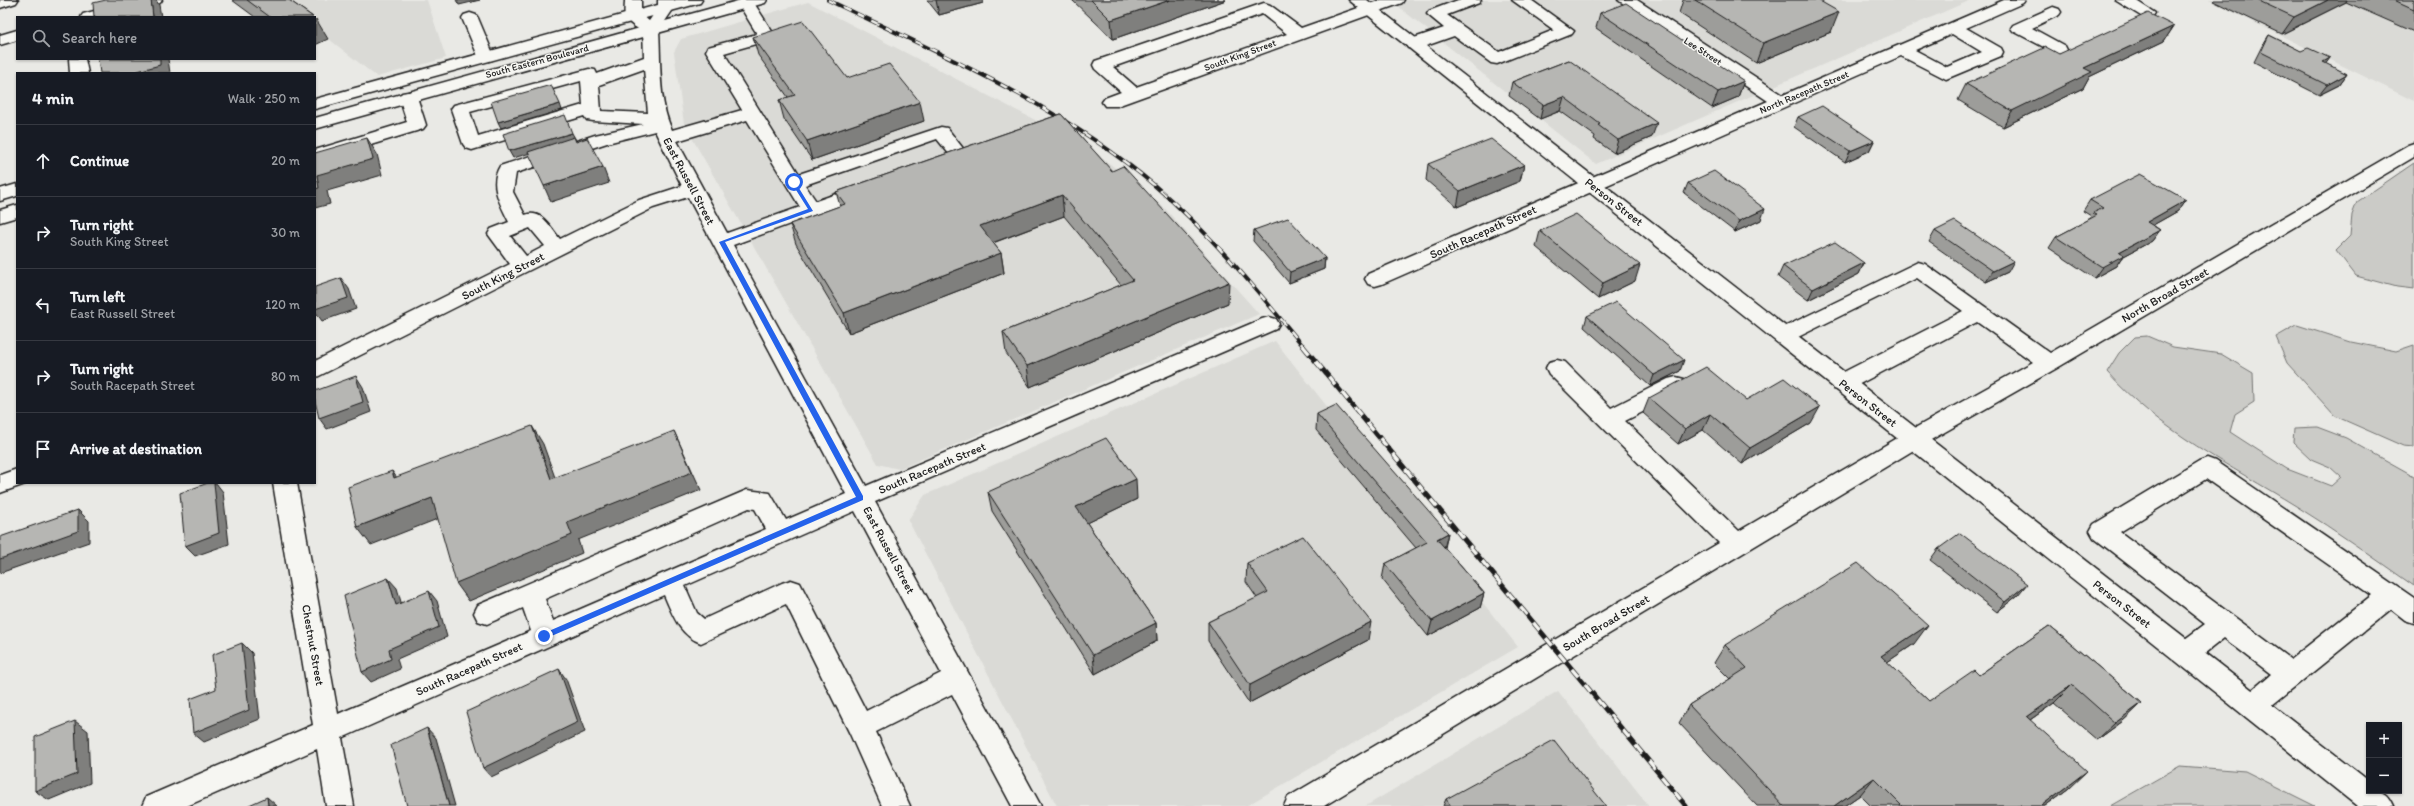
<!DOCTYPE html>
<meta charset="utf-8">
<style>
:root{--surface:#171b24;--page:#242831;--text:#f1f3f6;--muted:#9ea1a6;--line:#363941}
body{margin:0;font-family:Itim,sans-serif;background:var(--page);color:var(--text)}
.controls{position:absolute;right:12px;bottom:12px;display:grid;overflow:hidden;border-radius:0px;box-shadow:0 1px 3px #0004}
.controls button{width:36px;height:36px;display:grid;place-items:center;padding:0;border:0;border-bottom:1px solid var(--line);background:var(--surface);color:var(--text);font:20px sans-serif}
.stop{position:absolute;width:12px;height:12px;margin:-9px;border:3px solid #2563eb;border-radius:50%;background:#fff}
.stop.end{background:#2563eb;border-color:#fff;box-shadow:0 1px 4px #0008}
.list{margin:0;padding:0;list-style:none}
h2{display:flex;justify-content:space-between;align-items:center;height:52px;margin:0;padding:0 16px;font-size:17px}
h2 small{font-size:13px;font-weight:400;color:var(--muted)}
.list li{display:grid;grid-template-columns:26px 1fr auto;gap:12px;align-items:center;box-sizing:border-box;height:72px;padding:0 16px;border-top:1px solid var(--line)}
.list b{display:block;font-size:15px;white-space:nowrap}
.list p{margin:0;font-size:13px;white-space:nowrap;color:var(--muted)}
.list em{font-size:13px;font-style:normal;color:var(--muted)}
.icon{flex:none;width:22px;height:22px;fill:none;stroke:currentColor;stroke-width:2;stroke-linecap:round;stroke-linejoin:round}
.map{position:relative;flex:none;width:2414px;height:806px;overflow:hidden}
.search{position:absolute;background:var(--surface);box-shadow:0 1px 3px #0004;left:16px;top:16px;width:300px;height:44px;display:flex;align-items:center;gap:10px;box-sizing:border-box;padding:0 14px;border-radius:0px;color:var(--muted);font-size:15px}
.panel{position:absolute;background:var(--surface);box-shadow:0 1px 3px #0004;left:16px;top:72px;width:300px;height:412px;border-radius:0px}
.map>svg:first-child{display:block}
.built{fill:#dadad6}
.green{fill:#cbcbc7;stroke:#747472}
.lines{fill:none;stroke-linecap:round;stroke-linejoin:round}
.minor-casing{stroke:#1c1c1c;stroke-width:3}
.major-casing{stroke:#1c1c1c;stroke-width:3}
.highway-casing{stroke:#1c1c1c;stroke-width:3}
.minor{fill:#f6f6f2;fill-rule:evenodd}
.major{fill:#f6f6f2;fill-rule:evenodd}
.highway{fill:#f6f6f2;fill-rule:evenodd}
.rail-far1-casing{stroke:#1c1c1c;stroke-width:4}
.rail-casing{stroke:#1c1c1c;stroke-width:5}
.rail-far1{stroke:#f6f6f2;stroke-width:2.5;stroke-dasharray:8;stroke-linecap:butt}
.rail{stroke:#f6f6f2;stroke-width:3.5;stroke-dasharray:10;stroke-linecap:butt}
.wall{fill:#9d9d9a;stroke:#1c1c1c}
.shaded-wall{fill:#7f7f7d;stroke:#1c1c1c}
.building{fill:#b6b6b3;stroke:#1c1c1c}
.route{fill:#2563eb}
.labels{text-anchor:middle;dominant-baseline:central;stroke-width:3;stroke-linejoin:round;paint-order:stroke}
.far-street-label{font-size:10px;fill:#1c1c1c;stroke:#f6f6f2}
.street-label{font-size:12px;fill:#1c1c1c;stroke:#f6f6f2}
</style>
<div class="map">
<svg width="2414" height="806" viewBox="0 0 2414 806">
<rect width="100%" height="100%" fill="#e9e9e5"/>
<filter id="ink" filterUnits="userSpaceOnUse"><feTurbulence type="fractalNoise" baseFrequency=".025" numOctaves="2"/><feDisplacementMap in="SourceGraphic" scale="8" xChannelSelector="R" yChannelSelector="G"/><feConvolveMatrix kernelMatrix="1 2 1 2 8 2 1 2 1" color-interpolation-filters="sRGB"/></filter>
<g filter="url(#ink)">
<g class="built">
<path d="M280,0H427L446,58L377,77L315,28V17H301Z"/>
<path d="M1390,0H1971L1596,164Z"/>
<path d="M2209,0H2414V101Z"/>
<path d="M808,2L1091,149L1161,204L1259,314L899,469L878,464L684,124L674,52L681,39Z"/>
<path d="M1275,341L1518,647L1246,806H1057L908,520L925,495Z"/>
<path d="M1558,691L1649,806H1366Z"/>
</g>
<g class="green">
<path d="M2414,163V289L2397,287L2356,276L2336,250L2350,236L2352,215L2357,202Z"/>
<path d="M2297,325L2351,342L2396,351L2414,345V447L2403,446L2335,416L2287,363L2276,337Z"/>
<path d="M2147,336L2173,347L2221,354L2253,373L2254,402L2235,414L2230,432L2287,469L2331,486L2341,477L2330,467L2311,459L2293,442L2294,428L2317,427L2346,438L2414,476V586C2375,559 2337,531 2296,506C2231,466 2158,430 2107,372L2119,353L2135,337Z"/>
<path d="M2180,766L2245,771L2315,806H2110Z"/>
</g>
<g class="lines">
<defs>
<g id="minor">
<path d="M0,0H18L16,3L0,8Z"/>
<path d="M135,0H162L160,3L108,17H81L83,14Z"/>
<path d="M740,0H752L775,36L773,39L724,53L799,174L941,127L947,128L969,156L966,160H954L937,139L805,185L816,201L867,183L874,185L876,189L874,193L733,245L866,486L1262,319L1269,317L1276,319L1279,324L1276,329L875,502L1041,806H1012L952,694L876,732L910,806H882L850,734L786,604L701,643C679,635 673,615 664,595L342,738L354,806H326L317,749L187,806H142L146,797L313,725L273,483H297L338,714L531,631L523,608L487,624L478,621L474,613L478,605L747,490L770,493L786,520L846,494L688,197L653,208L315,378V361L510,264L488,234L491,229L509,222C501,205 488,185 500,166L595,135L643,124L593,121L587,120L584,116L472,150L466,148L463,144L451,109L454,105L589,69L595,70L597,74L644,57L643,30L645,27H657L659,30C661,63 658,100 672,130L742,110L706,51L708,47L757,34L738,3ZM644,69L648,113L601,111L599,85ZM581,81L583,105L478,136L470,112ZM747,120L800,207L727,233L677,141ZM655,131L682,186L639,200L560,239C550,227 542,209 525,215L513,192L516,173L607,143ZM530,228L545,246L526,256L510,236ZM749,508L755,509L766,529L553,621L545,599ZM855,511L941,673L866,711L800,583L791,580L782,583L704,619L697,613L685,586Z"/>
<path d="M1381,0H1404L1402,3L1117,106H1105L1102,102L1105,98L1121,92L1095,69L1093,65L1095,61L1264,3L1270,5L1301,28ZM1262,14L1287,34L1136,87L1113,67Z"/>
<path d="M1458,0H1481L1479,3L1447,15L1499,52L1554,30L1512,0H1531L1574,31L1572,34L1497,64L1491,63L1454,36L1420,48H1408L1406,44L1408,40L1444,28L1427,14L1429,11Z"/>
<path d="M1618,0H1637L1783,95L2004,0H2025L2023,3L1966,28L2001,48L2003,52L2001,56L1946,79L1901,56L1382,284L1375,286L1368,284L1365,279L1368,274L1768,101ZM1952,34L1982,52L1947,67L1915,50Z"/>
<path d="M2115,0H2135L2155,13L2153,16H2141Z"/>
<path d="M2053,7L2059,9L2061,12L2059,15L2032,28L2065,46L2067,50L2065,54L2059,55L2013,31L2011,28L2013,25Z"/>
<path d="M470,13L476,15L478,18L494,56L492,60H480L478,56L462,18L464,15Z"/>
<path d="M17,30V40L0,45V35Z"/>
<path d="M69,59H85L88,73H70Z"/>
<path d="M408,92L414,93L417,97L426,125L423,129L315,162V150L407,122L399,97L402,93Z"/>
<path d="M2414,143V157L2057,368L1922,445L1324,806H1284L1288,797L1719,543L1549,374L1546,368L1549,362L1557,360L1565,362L1611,408L1668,379L1676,377L1684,379L1687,385L1684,391L1625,421L1739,531L1906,433L2033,362L1977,322L1850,389L1842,391L1834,389L1831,383L1834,377L1963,311L1917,278L1790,341L1783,343L1776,341L1773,336L1776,331L1918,262L1925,264L2050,353L2408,145Z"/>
<path d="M2207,458L2215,461L2414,598V623L2405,620L2391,609L2261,714L2252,718L2243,714L2239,706L2243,698L2271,674L2224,638L2195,661L2186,664L2177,661L2173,653L2177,645L2205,624L2094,538L2090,531L2094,524L2199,461ZM2206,479L2372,595L2291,659L2120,532Z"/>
<path d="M17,469V483L25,484L0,493V475Z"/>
</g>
<g id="major">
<path d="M625,0H641V14L649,21L658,8V0H674V8L657,33C648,36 628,25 625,16C624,12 625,5 625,0Z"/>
<path d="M1349,0H1367L2369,781V791C2383,791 2387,793 2393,806H2357Z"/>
</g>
<g id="highway">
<path d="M676,0H702L700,3L315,109V99Z"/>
<path d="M741,0H767L765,3L315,129V118Z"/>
<path d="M17,184V196L0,201V189Z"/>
<path d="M17,205V217L0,222V210Z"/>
</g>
</defs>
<use href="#minor" class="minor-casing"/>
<use href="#major" class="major-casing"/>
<use href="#highway" class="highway-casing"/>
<use href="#minor" class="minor"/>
<use href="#major" class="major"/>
<use href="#highway" class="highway"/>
<defs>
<path id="rail-far1" d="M828,0C940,54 1058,104 1154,185C1210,233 1257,290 1304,347"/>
<path id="rail" d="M1303,346L1686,806"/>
</defs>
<use href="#rail-far1" class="rail-far1-casing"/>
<use href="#rail" class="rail-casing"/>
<use href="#rail-far1" class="rail-far1"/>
<use href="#rail" class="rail"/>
</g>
<g class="wall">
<path d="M232,0H289L313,17H255Z"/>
<path d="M927,0H983V3L939,15Z"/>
<path d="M1072,0H1226L1113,39Z"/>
<path d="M1683,0H1818L1831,32L1756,63L1679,13Z"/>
<path d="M2214,0H2414V32L2346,2L2282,34L2213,1Z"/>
<path d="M1600,13L1744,81L1738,97L1712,108L1596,28Z"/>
<path d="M2174,26L2164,41L2089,77L2083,88L2003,127L1958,100L1966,84L2059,54Z"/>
<path d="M2269,35L2326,64L2347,74L2339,85L2319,95L2254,62L2262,46Z"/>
<path d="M753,37L847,78L924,121L812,160L784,119L779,100L788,97L758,55Z"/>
<path d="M1569,60L1652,137L1614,153L1594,139L1595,136L1560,111L1540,119L1509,96L1512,82Z"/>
<path d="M1061,114L1228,303L1030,387L1006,353L1003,332L1121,285L1064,216L993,243L1001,253L1004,273L849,333L796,244L790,224L840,206L836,192Z"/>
<path d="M1798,117L1874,141L1869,151L1845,162L1794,127Z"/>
<path d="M1428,164L1524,165L1520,181L1457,207L1426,180Z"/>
<path d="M1688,183L1761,220L1735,232L1684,193Z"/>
<path d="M2090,200H2186L2178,211L2153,225L2160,230L2152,241L2122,257L2116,266L2094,278L2049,248L2056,237L2088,220L2091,216L2083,211Z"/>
<path d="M1254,230L1325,258L1324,269L1289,283L1253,241Z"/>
<path d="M1540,231L1635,281L1598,299L1536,247Z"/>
<path d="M1935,231L2008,272L1986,282L1929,242Z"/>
<path d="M1864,263L1859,274L1808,300L1778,277L1783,266Z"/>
<path d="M1587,316L1680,371L1650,386L1584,327Z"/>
<path d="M1649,398L1746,400L1811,423L1742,464L1703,430L1678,444L1643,413Z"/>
<path d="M1317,414L1448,533L1445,548L1484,593L1480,608L1428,636L1382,579L1385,564L1416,548L1316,430Z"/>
<path d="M988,492L1137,499L1087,523L1156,623L1157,641L1095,674L992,511Z"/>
<path d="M1938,549L2018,595L1997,612L1930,560Z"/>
<path d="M1247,563L1368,640L1249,703L1208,641V622L1257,598L1246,582Z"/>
<path d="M2049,626L2142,703L2123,721L2097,740L2054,703L2030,720L2069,788L2045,806H1871L1860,795L1844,806H1757L1679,723L1689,705L1730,679L1714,663L1725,645L1914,644L1887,662L1929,701L1979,675Z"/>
<path d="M1446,799L1606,806H1443Z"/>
</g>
<g class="shaded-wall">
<path d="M151,0H156L159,5L161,17H153Z"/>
<path d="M456,0H480L459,5Z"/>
<path d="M936,0H983V3L939,15Z"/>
<path d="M1170,0H1226L1113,39L1111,20Z"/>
<path d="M2328,0H2347L2346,2L2282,34L2294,17Z"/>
<path d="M1839,12L1831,32L1756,63L1763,43Z"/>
<path d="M316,19L328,39L315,45V20Z"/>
<path d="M2174,26L2164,41L2089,77L2083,88L2003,127L2012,111L2084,68Z"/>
<path d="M2330,58L2322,69L2323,62Z"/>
<path d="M160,59H168L170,73H130Z"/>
<path d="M2347,74L2339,85L2319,95L2327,85Z"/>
<path d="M1744,81L1738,97L1712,108L1718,92Z"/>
<path d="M1564,97L1560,111L1540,119L1543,105Z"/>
<path d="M920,102L924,121L812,160L807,141Z"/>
<path d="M560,104L562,110L501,128L498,122Z"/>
<path d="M1657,123L1652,137L1614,153L1618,140Z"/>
<path d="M572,133L576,140L513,158L509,151Z"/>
<path d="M367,138L377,154L382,175L327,191L330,204L315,208V189L317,175Z"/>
<path d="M1874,141L1869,151L1845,162L1850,151Z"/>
<path d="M1524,165L1520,181L1457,207L1460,191Z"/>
<path d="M603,167L609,183L551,202L544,186Z"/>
<path d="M1062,195L1064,216L984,246L980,226Z"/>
<path d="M2186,200L2178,211L2139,233L2147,222Z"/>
<path d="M1765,209L1761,220L1735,232L1739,221Z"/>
<path d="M2160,230L2152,241L2122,257L2116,266L2094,278L2102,267L2119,252Z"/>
<path d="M1001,253L1004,273L849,333L844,313Z"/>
<path d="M1325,258L1324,269L1289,283L1290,272Z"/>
<path d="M2014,261L2008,272L1986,282L1993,271Z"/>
<path d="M1864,263L1859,274L1808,300L1813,289Z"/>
<path d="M1640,265L1635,281L1598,299L1603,283Z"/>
<path d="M341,278L349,289L356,309L322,321L315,311V309Z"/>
<path d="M1229,282L1228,303L1030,387L1027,366Z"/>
<path d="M1684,360L1680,371L1650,386L1654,375Z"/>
<path d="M356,376L363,387L371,412L327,429L319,418Z"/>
<path d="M1820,407L1811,423L1742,464L1750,448Z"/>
<path d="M1710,414L1703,430L1678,444L1685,429Z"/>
<path d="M532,426L543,444L562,497L551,479Z"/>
<path d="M674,431L701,490L578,540L582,553L469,601L456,583L567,522Z"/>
<path d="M392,471L405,489L394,478Z"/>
<path d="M1136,479L1137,499L1079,527L1076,507Z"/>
<path d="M214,483H216L223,492L229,544L195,556L185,546Z"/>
<path d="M432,498L445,516L371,545L357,527Z"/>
<path d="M78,510L89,521V542L0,573V559Z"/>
<path d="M1448,533L1444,549L1437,539Z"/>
<path d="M388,578L397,588L405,616L396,605Z"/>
<path d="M2027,584L2018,595L1997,612L2005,602Z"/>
<path d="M429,591L437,601L447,637L397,659L400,669L371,682L362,672L389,649Z"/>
<path d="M1484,593L1480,608L1428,636L1432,621Z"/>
<path d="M1371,622L1368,640L1249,703L1250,685Z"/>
<path d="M1156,623L1157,641L1095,674L1093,655Z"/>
<path d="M1928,625L1914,644L1868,675L1881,656Z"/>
<path d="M242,643L252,653L260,719L204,742L193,733Z"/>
<path d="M559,669L566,679L585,732L491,777L483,768Z"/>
<path d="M2072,685L2054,703L2010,734L2027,717Z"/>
<path d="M2142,703L2123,721L2097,740L2115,723Z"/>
<path d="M75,721L88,731L90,783L49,800L35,791Z"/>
<path d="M427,728L436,738L455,806H449Z"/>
<path d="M2087,771L2069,788L2045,806H2041Z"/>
<path d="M1874,778L1860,795L1844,806H1834Z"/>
<path d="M267,797L277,806H268Z"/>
</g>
<g class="building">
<path d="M106,0H151L153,17H94L93,3Z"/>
<path d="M247,0H289L313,17H270Z"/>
<path d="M1091,0H1170L1111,20Z"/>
<path d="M1695,0H1818L1839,12L1763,43Z"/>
<path d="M2257,0H2328L2294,17Z"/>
<path d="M2394,0H2414V9Z"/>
<path d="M1626,3L1744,81L1718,92L1600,13Z"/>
<path d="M2148,13L2174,26L2084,68L2092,72L2012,111L1966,84L2046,47L2059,54Z"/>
<path d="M803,21L847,78L889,64L920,102L807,141L779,100L795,95L753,37Z"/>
<path d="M2269,35L2301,51L2308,48L2330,58L2323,62L2347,74L2327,85L2261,52Z"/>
<path d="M98,59H160V65L130,73H100Z"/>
<path d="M1569,60L1657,123L1618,140L1598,125L1600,124L1564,97L1543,105L1512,82Z"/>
<path d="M551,85L560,104L498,122L491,102Z"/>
<path d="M1822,106L1874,141L1850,151L1798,117Z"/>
<path d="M1061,114L1112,171L1123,166L1229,282L1027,366L1003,332L1133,280L1062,195L980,226L1001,253L844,313L790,224L845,204L836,192Z"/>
<path d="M565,115L572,133L509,151L503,134Z"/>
<path d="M574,137L576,142L587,138L603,167L544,186L528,152Z"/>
<path d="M367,138L373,159L317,175L319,188L315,189V153Z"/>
<path d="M1491,139L1524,165L1460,191L1428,164Z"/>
<path d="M1714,171L1765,209L1739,221L1688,183Z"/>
<path d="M2140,174L2186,200L2147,222L2160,230L2119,252L2124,255L2102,267L2056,237L2097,215L2093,213L2103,208L2090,200Z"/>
<path d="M1576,214L1640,265L1603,283L1540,231Z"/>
<path d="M1288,218L1325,258L1290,272L1254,230Z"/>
<path d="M1955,221L2014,261L1993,271L1935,231Z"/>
<path d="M1835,242L1864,263L1813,289L1783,266Z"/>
<path d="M341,278L348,298L315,309V287Z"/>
<path d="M1616,302L1684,360L1654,375L1587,316Z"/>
<path d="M1706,367L1746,400L1784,378L1820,407L1750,448L1710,414L1685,429L1649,398Z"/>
<path d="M356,376L363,402L319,418L315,401V391Z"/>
<path d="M1336,405L1448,533L1437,539L1484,593L1432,621L1385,564L1427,542L1317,414Z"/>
<path d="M532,426L551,479L674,431L692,472L567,522L572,535L456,583L432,498L357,527L348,487L392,471L394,478Z"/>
<path d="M1106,438L1136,479L1076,507L1156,623L1093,655L988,492Z"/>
<path d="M208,483H214L219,533L185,546L180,493Z"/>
<path d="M78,510V531L0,559V537Z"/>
<path d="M1960,533L2027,584L2005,602L1938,549Z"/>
<path d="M1303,536L1371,622L1250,685L1208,622L1268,592L1247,563Z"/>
<path d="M1858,563L1928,625L1881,656L1929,701L1974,670L1979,675L2049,626L2142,703L2115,723L2072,685L2027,717L2087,771L2041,806H1902L1874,778L1834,806H1784L1689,705L1747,668L1725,645Z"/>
<path d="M388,578L396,605L429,591L439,627L389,649L391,659L362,672L344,596Z"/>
<path d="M242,643L249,710L193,733L190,699L216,689L212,655Z"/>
<path d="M559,669L578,722L483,768L466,712Z"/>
<path d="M75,721L77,774L35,791V737Z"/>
<path d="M427,728L449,806H407L391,745Z"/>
<path d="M1554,740L1606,806H1451L1446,799Z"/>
<path d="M267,797L268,806H247Z"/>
</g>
</g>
<path class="route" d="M794,180L813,211L725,242L863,496V500L547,638H542V634L856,497L719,242L808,209L791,182Z"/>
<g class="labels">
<g class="far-street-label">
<text transform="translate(1703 51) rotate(33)">Lee Street</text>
<text transform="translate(1240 55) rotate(-20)">South King Street</text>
<text transform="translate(537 61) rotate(-15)">South Eastern Boulevard</text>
<text transform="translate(1804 92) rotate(-23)">North Racepath Street</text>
</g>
<g class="street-label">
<text transform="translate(689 181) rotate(62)">East Russell Street</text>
<text transform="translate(1614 202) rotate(38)">Person Street</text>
<text transform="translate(1483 232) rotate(-24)">South Racepath Street</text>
<text transform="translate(503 276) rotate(-27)">South King Street</text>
<text transform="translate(2165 295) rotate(-30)">North Broad Street</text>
<text transform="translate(1868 403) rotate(38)">Person Street</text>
<text transform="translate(932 468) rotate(-23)">South Racepath Street</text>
<text transform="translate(889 550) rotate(62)">East Russell Street</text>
<text transform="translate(2122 604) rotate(38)">Person Street</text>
<text transform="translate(1606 623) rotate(-31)">South Broad Street</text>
<text transform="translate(313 645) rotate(80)">Chestnut Street</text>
<text transform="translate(469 669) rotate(-24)">South Racepath Street</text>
</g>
</g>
</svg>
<div class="controls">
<button>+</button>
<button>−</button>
</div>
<div class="stop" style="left:794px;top:182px"></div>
<div class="stop end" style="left:544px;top:636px"></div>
<div class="search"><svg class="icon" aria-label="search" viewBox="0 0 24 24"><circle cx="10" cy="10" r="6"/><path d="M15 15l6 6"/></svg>Search here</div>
<section class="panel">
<h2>4 min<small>Walk · 250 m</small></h2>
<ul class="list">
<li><svg class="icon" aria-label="ahead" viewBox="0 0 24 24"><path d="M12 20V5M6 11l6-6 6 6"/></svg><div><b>Continue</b></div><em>20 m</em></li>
<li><svg class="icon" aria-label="right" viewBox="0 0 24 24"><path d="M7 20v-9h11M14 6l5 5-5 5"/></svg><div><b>Turn right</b><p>South King Street</p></div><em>30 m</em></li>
<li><svg class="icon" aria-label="left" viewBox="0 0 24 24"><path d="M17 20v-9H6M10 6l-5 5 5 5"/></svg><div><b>Turn left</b><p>East Russell Street</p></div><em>120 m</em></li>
<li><svg class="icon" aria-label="right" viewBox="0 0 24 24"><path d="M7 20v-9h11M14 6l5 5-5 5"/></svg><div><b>Turn right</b><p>South Racepath Street</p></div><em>80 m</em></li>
<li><svg class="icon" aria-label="arrive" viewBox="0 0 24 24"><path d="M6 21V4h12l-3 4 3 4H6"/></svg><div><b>Arrive at destination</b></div></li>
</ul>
</section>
</div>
